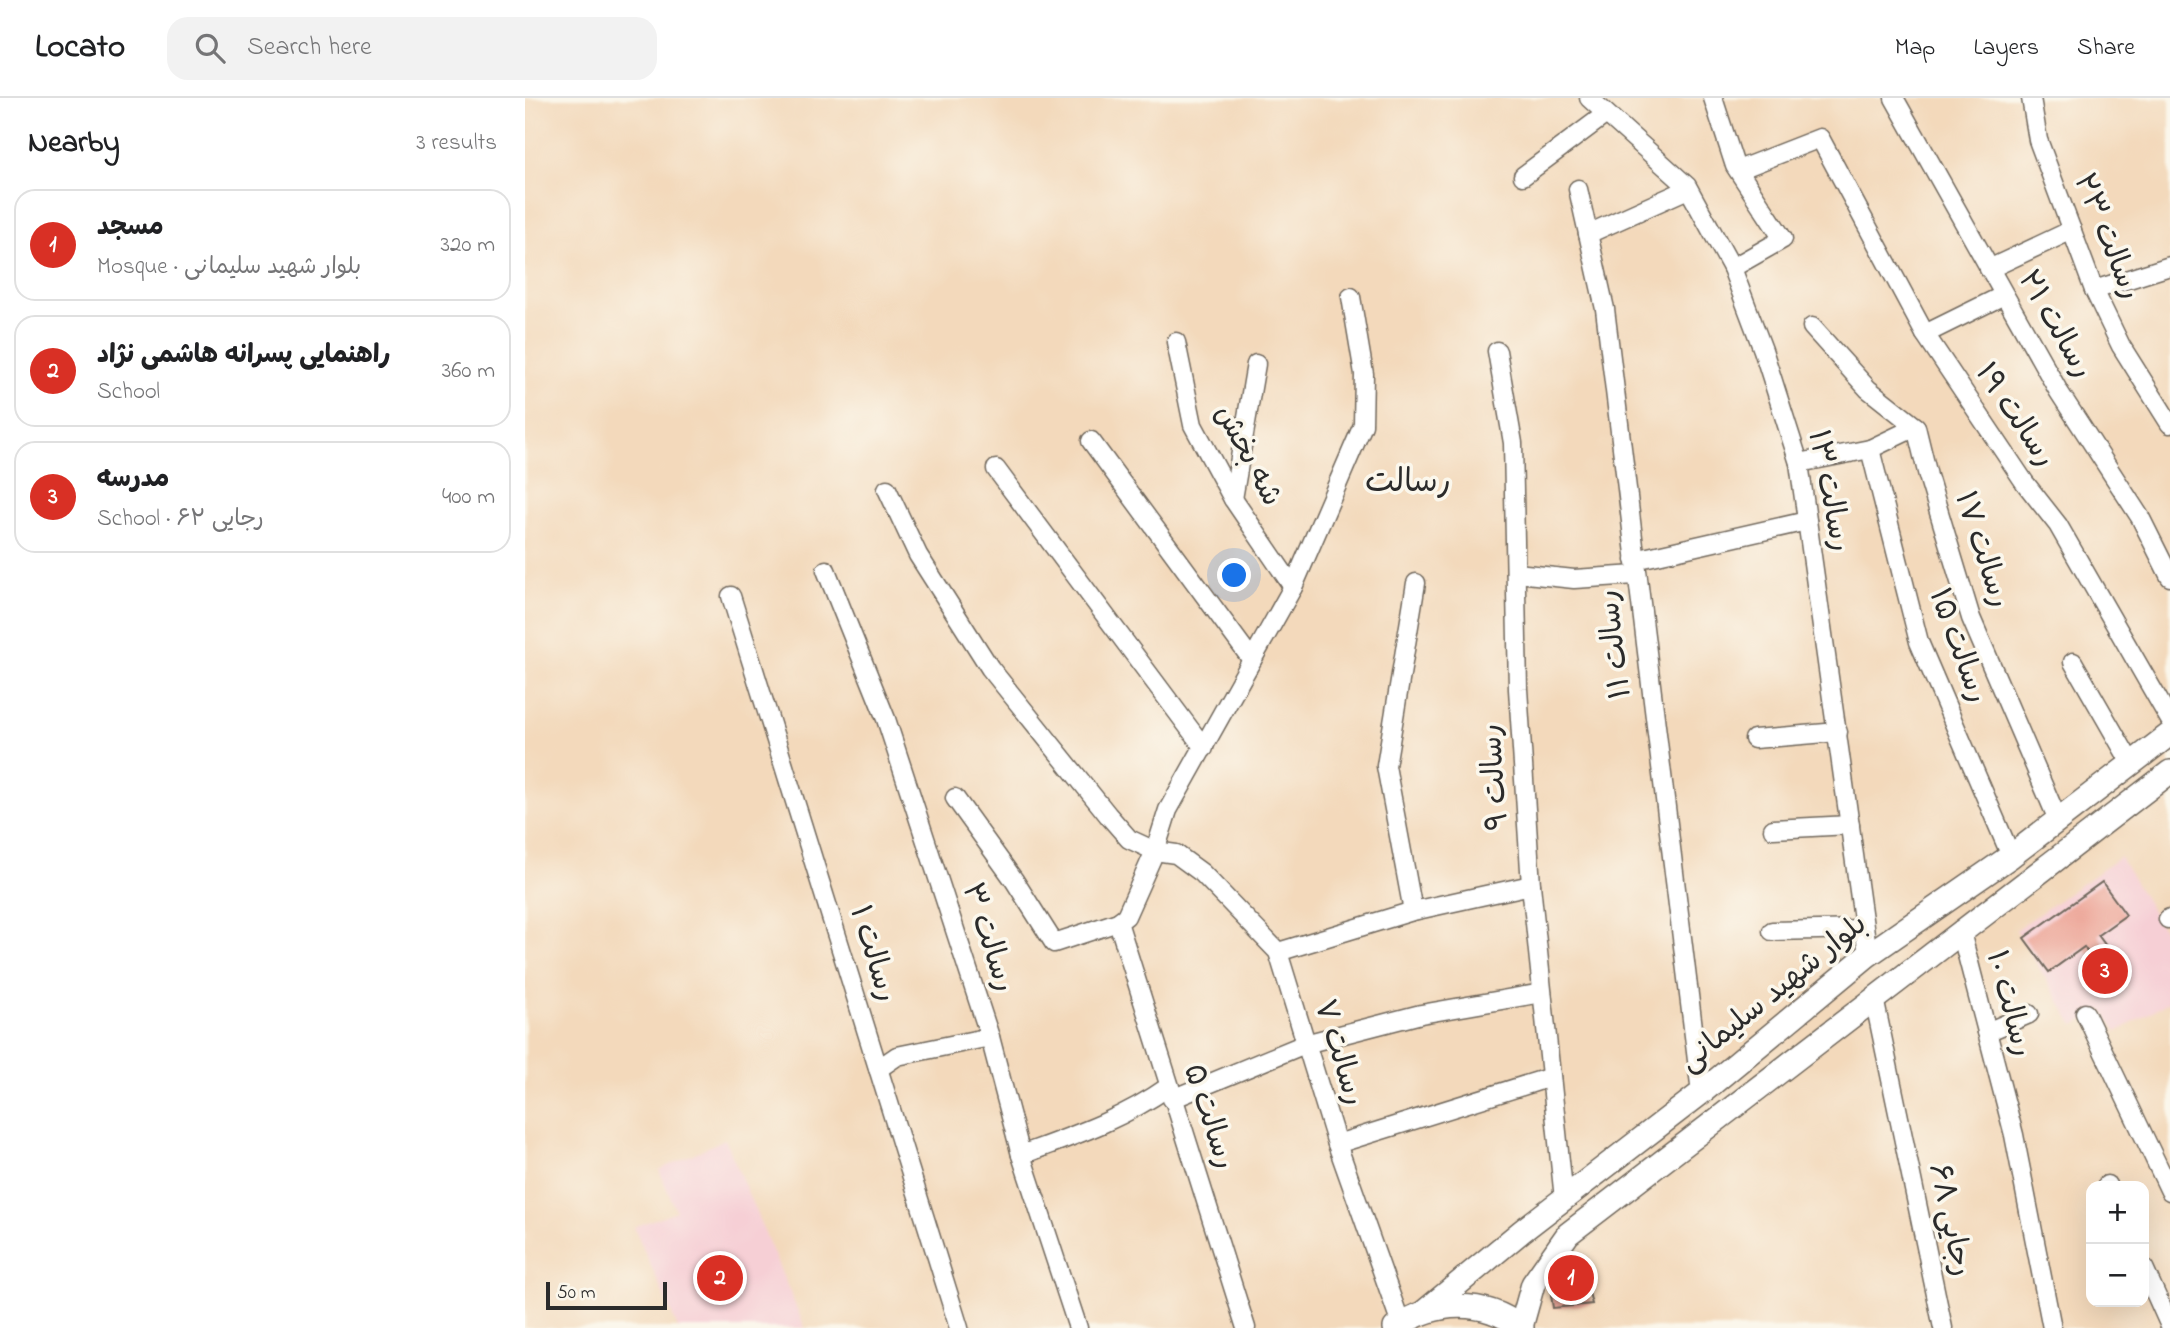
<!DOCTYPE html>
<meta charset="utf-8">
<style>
:root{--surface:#fff;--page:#f2f2f2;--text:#202124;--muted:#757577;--line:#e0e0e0;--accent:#d93025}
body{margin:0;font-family:"Indie Flower","Playpen Sans Arabic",sans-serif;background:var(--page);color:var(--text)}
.controls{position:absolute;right:21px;bottom:21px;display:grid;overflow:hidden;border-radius:14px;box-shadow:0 7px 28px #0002}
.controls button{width:63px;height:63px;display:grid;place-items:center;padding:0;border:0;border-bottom:2px solid var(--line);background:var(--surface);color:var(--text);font:35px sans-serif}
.scale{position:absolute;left:21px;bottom:18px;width:121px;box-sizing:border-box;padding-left:7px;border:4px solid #2b2b2b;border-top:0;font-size:19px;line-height:24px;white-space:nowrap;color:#2b2b2b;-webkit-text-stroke:5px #fbf7ec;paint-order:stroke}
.you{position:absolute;left:710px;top:478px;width:24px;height:24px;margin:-18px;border:5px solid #fff;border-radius:50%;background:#1a73e8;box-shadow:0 0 0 10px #1a73e833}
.badge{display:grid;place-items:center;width:46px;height:46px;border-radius:50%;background:var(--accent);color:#fff;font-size:23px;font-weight:700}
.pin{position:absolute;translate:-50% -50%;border:4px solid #fff;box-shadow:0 2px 7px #0006}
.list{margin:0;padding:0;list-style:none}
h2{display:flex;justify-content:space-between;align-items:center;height:91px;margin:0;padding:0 28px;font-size:30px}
h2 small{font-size:23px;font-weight:400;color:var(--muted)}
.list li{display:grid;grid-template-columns:46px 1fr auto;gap:21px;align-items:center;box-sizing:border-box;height:112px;margin:0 14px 14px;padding:0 14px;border:2px solid var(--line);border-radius:21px}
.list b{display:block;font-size:26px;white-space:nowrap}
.list p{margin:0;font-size:23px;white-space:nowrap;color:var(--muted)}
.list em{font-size:23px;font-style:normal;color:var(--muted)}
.icon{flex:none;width:38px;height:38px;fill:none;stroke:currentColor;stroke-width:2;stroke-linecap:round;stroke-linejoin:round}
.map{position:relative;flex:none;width:1645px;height:1230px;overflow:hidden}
header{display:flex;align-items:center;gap:42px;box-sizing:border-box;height:98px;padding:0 35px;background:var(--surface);border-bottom:2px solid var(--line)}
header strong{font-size:33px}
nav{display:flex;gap:38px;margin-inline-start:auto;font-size:24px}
.search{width:490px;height:63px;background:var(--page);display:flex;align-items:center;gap:18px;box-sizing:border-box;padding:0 24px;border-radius:21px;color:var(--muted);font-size:26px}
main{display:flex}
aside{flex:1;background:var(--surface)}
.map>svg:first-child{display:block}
.built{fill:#f6cfd5}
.building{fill:#eca294}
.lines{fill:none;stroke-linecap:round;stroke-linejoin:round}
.minor-casing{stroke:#71685d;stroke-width:21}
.major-casing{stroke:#71685d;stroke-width:26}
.minor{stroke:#fff;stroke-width:18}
.major{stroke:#fff;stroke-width:23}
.labels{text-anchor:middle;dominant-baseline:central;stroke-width:7;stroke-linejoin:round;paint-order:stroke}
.street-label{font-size:30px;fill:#2b2b2b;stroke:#fbf7ec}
.neighbourhood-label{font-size:32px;fill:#2b2b2b;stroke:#fbf7ec}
</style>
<header>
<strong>Locato</strong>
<div class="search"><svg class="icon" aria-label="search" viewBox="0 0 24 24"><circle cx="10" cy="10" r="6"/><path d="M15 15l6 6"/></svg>Search here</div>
<nav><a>Map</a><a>Layers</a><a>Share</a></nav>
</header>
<main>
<aside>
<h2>Nearby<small>3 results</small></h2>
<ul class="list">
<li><span class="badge">1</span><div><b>مسجد</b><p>Mosque · بلوار شهید سلیمانی</p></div><em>320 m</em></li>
<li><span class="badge">2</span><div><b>راهنمایی پسرانه هاشمی نژاد</b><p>School</p></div><em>360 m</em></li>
<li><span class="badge">3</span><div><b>مدرسه</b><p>School · رجایی ۶۲</p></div><em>400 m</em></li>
</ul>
</aside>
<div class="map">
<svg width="1645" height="1230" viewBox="0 0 1645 1230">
<rect width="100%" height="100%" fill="#fbf7ec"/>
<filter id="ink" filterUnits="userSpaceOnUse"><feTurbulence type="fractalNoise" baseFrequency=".0143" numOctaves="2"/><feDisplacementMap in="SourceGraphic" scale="14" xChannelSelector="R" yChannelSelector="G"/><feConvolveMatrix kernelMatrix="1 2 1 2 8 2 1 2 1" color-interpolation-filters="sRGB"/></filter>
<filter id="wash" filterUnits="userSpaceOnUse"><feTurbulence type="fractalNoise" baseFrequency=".00686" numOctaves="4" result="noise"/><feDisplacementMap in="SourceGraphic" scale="28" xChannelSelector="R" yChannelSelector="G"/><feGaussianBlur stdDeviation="1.57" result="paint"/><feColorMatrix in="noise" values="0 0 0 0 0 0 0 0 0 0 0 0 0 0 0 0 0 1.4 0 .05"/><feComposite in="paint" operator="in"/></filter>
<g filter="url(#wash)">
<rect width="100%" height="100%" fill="#f3d9bb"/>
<g class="built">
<path d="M1595,759L1645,843V903L1592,934L1578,912L1549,927L1491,832Z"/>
<path d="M200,1041L280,1230H153L109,1129L151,1113L134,1072Z"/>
</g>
<g id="blocks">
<g class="building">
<path d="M1577,784L1601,817L1573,837L1581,848L1566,859L1559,849L1524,874L1499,840Z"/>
<path d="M1055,1160L1067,1206L1028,1210L1026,1197L1035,1168Z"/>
</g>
</g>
</g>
<g filter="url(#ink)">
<use href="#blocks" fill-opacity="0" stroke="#71685d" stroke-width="2"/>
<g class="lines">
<defs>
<g id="minor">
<path d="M1064,0L1162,88L1207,170L1238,252L1274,365L1343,857"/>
<path d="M1188,0L1210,68L1258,141L1207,170"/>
<path d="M1369,0L1534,294L1615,419L1645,479"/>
<path d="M1506,0L1513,42L1569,192L1596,248L1645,326"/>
<path d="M1213,72L1295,40L1400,236L1500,385L1533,427L1645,622"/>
<path d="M998,78L1081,16"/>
<path d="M1053,91L1080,211L1176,995"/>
<path d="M1063,136L1163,91"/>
<path d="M1464,171L1547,132"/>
<path d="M1569,192L1645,168"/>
<path d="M1287,229L1343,291L1391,329L1403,378L1446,520L1533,722"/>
<path d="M1400,236L1479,197"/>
<path d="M651,244L668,327L708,401L768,489"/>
<path d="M972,253L988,345L993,591L1006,787L1039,1101"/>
<path d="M566,343L727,562"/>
<path d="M1345,351L1394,544L1486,758"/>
<path d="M1274,365L1345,351L1391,329"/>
<path d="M471,371L679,650"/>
<path d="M362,391L393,457L465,570L583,717L604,741L630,753L651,756L677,775L753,854L812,1046L876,1226"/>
<path d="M708,401L731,266"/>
<path d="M1110,462L1282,423"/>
<path d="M301,472L361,621L465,939L496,1057L553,1230"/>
<path d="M991,475L1049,481L1111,477"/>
<path d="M206,498L434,1230"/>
<path d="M1548,564L1606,665"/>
<path d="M1229,641L1313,634"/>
<path d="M430,700L489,782L529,845L593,824L601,818L630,753L643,712L768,489L838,327L839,276L826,199"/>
<path d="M1248,731L1325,727"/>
<path d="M888,813L861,668L891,485"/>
<path d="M1643,821L1645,820"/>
<path d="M593,824L721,1230"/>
<path d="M1247,833L1339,831"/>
<path d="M1436,834L1489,1037L1527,1230"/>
<path d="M753,854L888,813L1006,787"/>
<path d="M1349,900L1418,1230"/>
<path d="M1560,915L1645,1093"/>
<path d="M1462,934L1504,916"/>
<path d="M353,971L372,958L465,939"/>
<path d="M647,1001L780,946L896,916L1017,895"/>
<path d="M812,1046L1026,979"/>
<path d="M496,1057C548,1038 598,1021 643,989"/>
<path d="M1582,1087V1088"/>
<path d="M1619,1170L1645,1228"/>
</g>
<g id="major">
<path d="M899,1214L997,1133L1176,995L1343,857L1486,758L1645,636"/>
<path d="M996,1229L1008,1186L1043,1136L1645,674"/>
<path d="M870,1230C910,1202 958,1200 997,1230"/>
</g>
</defs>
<use href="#minor" class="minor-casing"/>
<use href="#major" class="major-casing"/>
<use href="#minor" class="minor"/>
<use href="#major" class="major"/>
</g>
</g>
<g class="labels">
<g class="street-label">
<text transform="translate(1581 139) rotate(68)">رسالت ۲۳</text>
<text transform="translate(1529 227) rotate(60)">رسالت ۲۱</text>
<text transform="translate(1489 318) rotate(56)">رسالت ۱۹</text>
<text transform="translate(722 358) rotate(62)">شه بخش</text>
<text transform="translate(1303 393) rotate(79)">رسالت ۱۳</text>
<text transform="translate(1456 452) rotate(72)">رسالت ۱۷</text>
<text transform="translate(1091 546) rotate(-97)">رسالت ۱۱</text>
<text transform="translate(1432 548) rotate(70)">رسالت ۱۵</text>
<text transform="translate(971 679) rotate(-94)">رسالت ۹</text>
<text transform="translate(462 840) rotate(72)">رسالت ۳</text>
<text transform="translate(347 856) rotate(73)">رسالت ۱</text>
<text transform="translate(1249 896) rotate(-39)">بلوار شهید سلیمانی</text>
<text transform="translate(1483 906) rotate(75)">رسالت ۱۰</text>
<text transform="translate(813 955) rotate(73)">رسالت ۷</text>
<text transform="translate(683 1019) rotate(72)">رسالت ۵</text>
<text transform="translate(1424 1122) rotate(78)">رجایی ۶۸</text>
</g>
<g class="neighbourhood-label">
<text x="883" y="385">رسالت</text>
</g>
</g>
</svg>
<div class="controls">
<button>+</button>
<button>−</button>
</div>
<div class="scale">50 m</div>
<div class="you"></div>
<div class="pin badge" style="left:1046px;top:1180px">1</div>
<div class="pin badge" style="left:195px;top:1180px">2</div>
<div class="pin badge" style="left:1580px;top:873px">3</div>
</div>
</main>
